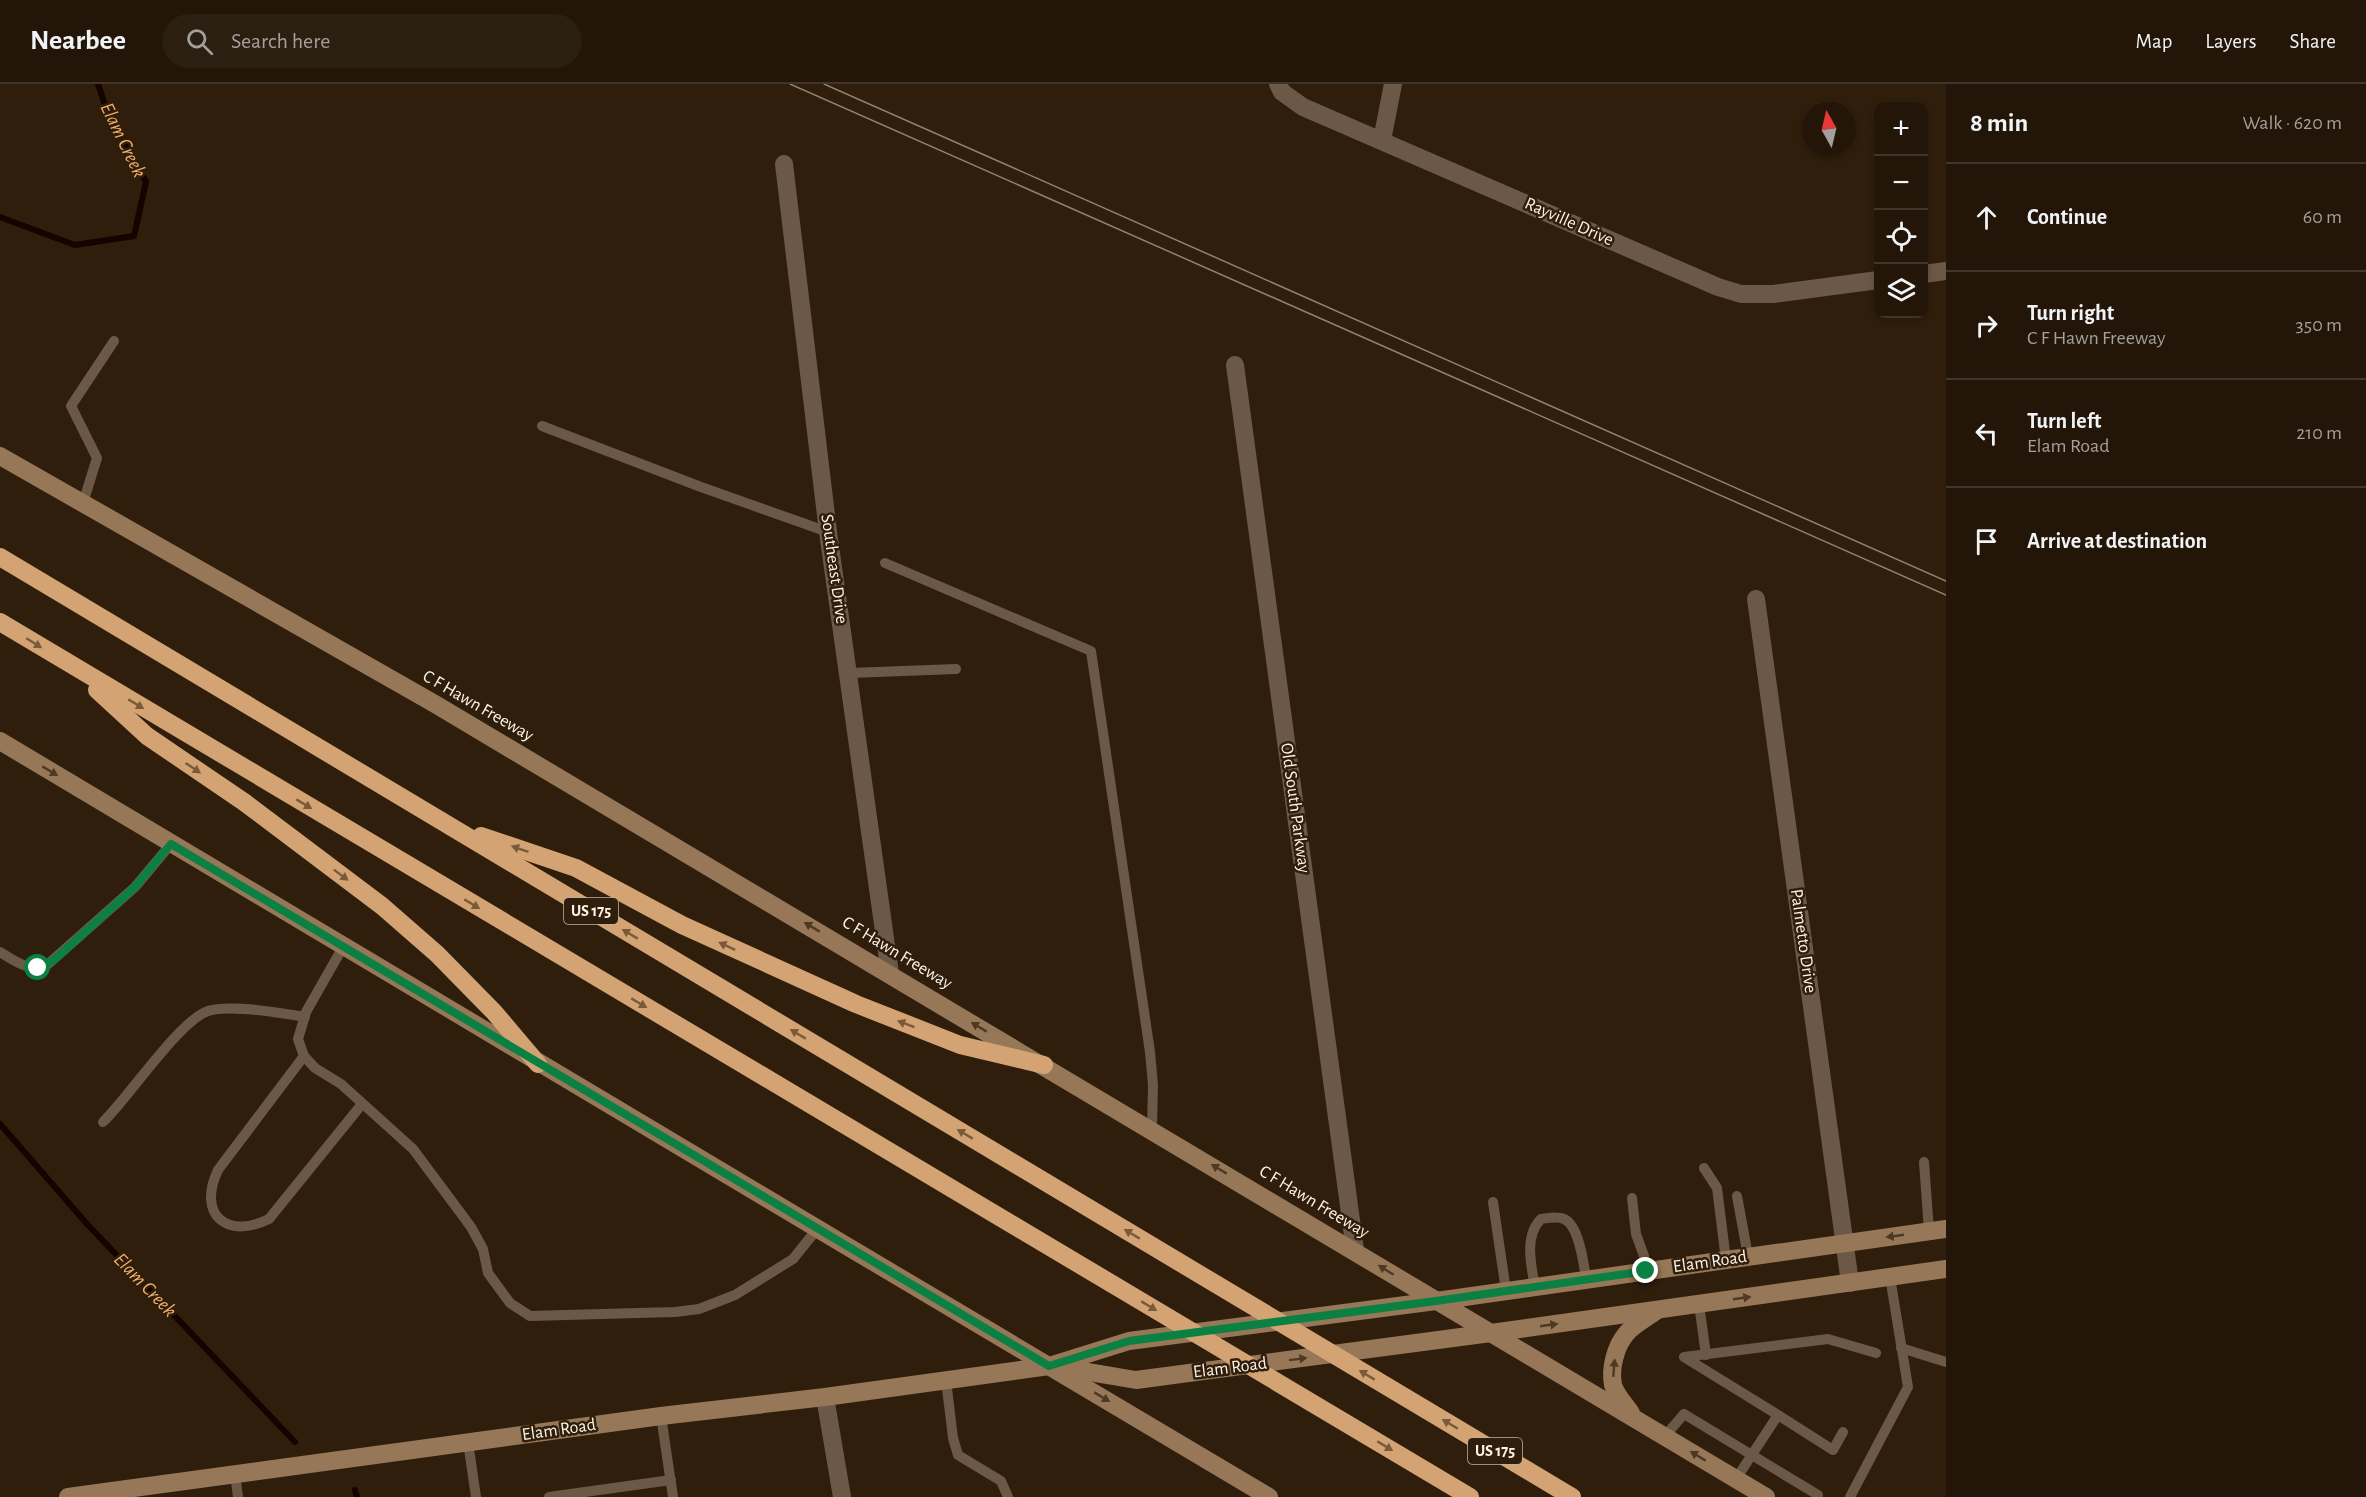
<!DOCTYPE html>
<meta charset="utf-8">
<style>
:root{--surface:#231608;--page:#2b1f12;--text:#f1f3f6;--muted:#a39f9c;--line:#403529}
body{margin:0;font-family:"Alegreya Sans",sans-serif;background:var(--page);color:var(--text)}
.controls{position:absolute;right:18px;top:18px;display:grid;overflow:hidden;border-radius:12px;box-shadow:0 3px 9px #0003}
.controls button{width:54px;height:54px;display:grid;place-items:center;padding:0;border:0;border-bottom:2px solid var(--line);background:var(--surface);color:var(--text);font:30px sans-serif}
.compass{position:absolute;left:1802px;top:18px;width:54px;height:54px;border-radius:50%;background:var(--surface);box-shadow:0 3px 9px #0003;rotate:352deg}
.stop{position:absolute;width:18px;height:18px;margin:-14px;border:4px solid #0b8043;border-radius:50%;background:#fff}
.stop.end{background:#0b8043;border-color:#fff;box-shadow:0 2px 6px #0008}
.list{margin:0;padding:0;list-style:none}
h2{display:flex;justify-content:space-between;align-items:center;height:78px;margin:0;padding:0 24px;font-size:26px}
h2 small{font-size:20px;font-weight:400;color:var(--muted)}
.list li{display:grid;grid-template-columns:39px 1fr auto;gap:18px;align-items:center;box-sizing:border-box;height:108px;padding:0 24px;border-top:2px solid var(--line)}
.list b{display:block;font-size:22px;white-space:nowrap}
.list p{margin:0;font-size:20px;white-space:nowrap;color:var(--muted)}
.list em{font-size:20px;font-style:normal;color:var(--muted)}
.icon{flex:none;width:33px;height:33px;fill:none;stroke:currentColor;stroke-width:2;stroke-linecap:round;stroke-linejoin:round}
.map{position:relative;flex:none;width:1946px;height:1413px;overflow:hidden}
header{display:flex;align-items:center;gap:36px;box-sizing:border-box;height:84px;padding:0 30px;background:var(--surface);border-bottom:2px solid var(--line)}
header strong{font-size:28px}
nav{display:flex;gap:33px;margin-inline-start:auto;font-size:21px}
.search{width:420px;height:54px;background:var(--page);display:flex;align-items:center;gap:15px;box-sizing:border-box;padding:0 21px;border-radius:33px;color:var(--muted);font-size:22px}
main{display:flex}
aside{flex:1;background:var(--surface)}
.map>svg:first-child{display:block}
.lines{fill:none;stroke-linecap:round;stroke-linejoin:round}
.stream{stroke:#150300;stroke-width:6}
.lane{stroke:#6c5846;stroke-width:10}
.street{stroke:#6c5846;stroke-width:18}
.secondary{stroke:#967758;stroke-width:18}
.highway{stroke:#d3a373;stroke-width:18}
.tram{stroke:#908272;stroke-width:1.5}
.oneway{fill:#795a3a}
.oneway2{fill:#4e3922}
.route{stroke:#0b8043;stroke-width:8}
.labels{text-anchor:middle;dominant-baseline:central;stroke-width:5;stroke-linejoin:round;paint-order:stroke}
.shield{fill:#2f1e0b;stroke:#c0b2a4;stroke-width:1.5}
.shield-label{font-size:16px;font-weight:bold;fill:#fef2e6}
.street-label{font-size:18px;fill:#fef2e6;stroke:#2f1e0b}
.water-label{font-size:20px;font-style:italic;fill:#f1af6a;stroke:#2f1e0b}
</style>
<header>
<strong>Nearbee</strong>
<div class="search"><svg class="icon" aria-label="search" viewBox="0 0 24 24"><circle cx="10" cy="10" r="6"/><path d="M15 15l6 6"/></svg>Search here</div>
<nav><a>Map</a><a>Layers</a><a>Share</a></nav>
</header>
<main>
<div class="map">
<svg width="1946" height="1413" viewBox="0 0 1946 1413">
<rect width="100%" height="100%" fill="#2f1e0b"/>
<g class="lines">
<g class="stream">
<path d="M0,133L75,161L134,152L146,98L104,18L98,0"/>
<path d="M0,1040L87,1140L295,1358"/>
<path d="M355,1406L357,1413"/>
</g>
<g class="lane">
<path d="M542,342L701,403L828,448"/>
<path d="M83,419L97,374L71,322L114,257"/>
<path d="M885,479L1091,567L1150,968L1153,1001L1152,1045"/>
<path d="M850,589L956,585"/>
<path d="M343,863L306,928L298,955L304,972L315,984L341,1000L413,1065L471,1143L483,1165L488,1189L510,1219L530,1232L675,1228L699,1225L735,1211L793,1175L818,1144"/>
<path d="M0,868C16,878 27,887 47,881L135,803L171,760"/>
<path d="M304,972L218,1086C197,1130 226,1156 269,1135L362,1020"/>
<path d="M103,1038C129,1013 179,937 208,927C230,920 282,929 305,933"/>
<path d="M1924,1078L1929,1147"/>
<path d="M1704,1084L1717,1104L1726,1176"/>
<path d="M1737,1112L1748,1172"/>
<path d="M1632,1114L1636,1150L1644,1172L1646,1187"/>
<path d="M1493,1118L1506,1207"/>
<path d="M1535,1203C1531,1181 1524,1152 1541,1135C1548,1134 1558,1132 1564,1135C1579,1141 1584,1181 1586,1195"/>
<path d="M1699,1220L1706,1271"/>
<path d="M1901,1264L1946,1278"/>
<path d="M946,1296L953,1354L958,1371L1001,1397L1008,1413"/>
<path d="M1778,1331L1684,1273L1828,1255L1876,1269"/>
<path d="M661,1332L673,1413"/>
<path d="M1665,1352L1684,1330L1818,1411"/>
<path d="M468,1358L476,1413"/>
<path d="M235,1390L238,1413"/>
<path d="M1736,1395L1778,1331L1833,1366L1843,1348"/>
<path d="M549,1413L671,1396"/>
<path d="M1850,1413L1908,1303L1890,1193"/>
</g>
<g class="street">
<path d="M1278,0L1282,8L1303,23L1718,203L1741,210H1773L1878,196"/>
<path d="M1382,56L1393,0"/>
<path d="M784,80L828,448L890,890"/>
<path d="M1924,190L1946,187"/>
<path d="M1235,281L1355,1166"/>
<path d="M1756,515L1850,1199"/>
<path d="M825,1313L842,1413"/>
</g>
<g class="secondary">
<path d="M0,372L435,620L1766,1413"/>
<path d="M0,657C422,911 846,1161 1269,1413"/>
<path d="M1059,1283L1136,1296L1491,1249L1946,1185"/>
<path d="M1631,1329C1625,1320 1616,1311 1613,1301C1610,1285 1615,1263 1626,1250C1633,1241 1647,1234 1656,1227"/>
<path d="M68,1413L661,1332L825,1313L1049,1282L1129,1257L1436,1217L1946,1145"/>
</g>
<g class="highway">
<path d="M0,473L1572,1413"/>
<path d="M0,538L1470,1413"/>
<path d="M97,606L147,652L244,718L382,822L437,870L494,928L538,980"/>
<path d="M481,752L576,784L682,841L856,920L960,961L1044,981"/>
</g>
<g class="tram">
<path d="M790,0L1946,511"/>
<path d="M824,0L1946,497"/>
</g>
</g>
<defs><path id="oneway-solid" d="M-6-.8H1V-3.2L6.5 0L1 3.2V.8H-6Z" transform="scale(1.5)"/></defs>
<g class="oneway">
<use href="#oneway-solid" transform="translate(34 559) rotate(32)"/>
<use href="#oneway-solid" transform="translate(136 620) rotate(31)"/>
<use href="#oneway-solid" transform="translate(193 684) rotate(34)"/>
<use href="#oneway-solid" transform="translate(304 720) rotate(31)"/>
<use href="#oneway-solid" transform="translate(520 765) rotate(-161)"/>
<use href="#oneway-solid" transform="translate(341 791) rotate(37)"/>
<use href="#oneway-solid" transform="translate(472 820) rotate(31)"/>
<use href="#oneway-solid" transform="translate(630 850) rotate(-149)"/>
<use href="#oneway-solid" transform="translate(727 862) rotate(-155)"/>
<use href="#oneway-solid" transform="translate(639 919) rotate(31)"/>
<use href="#oneway-solid" transform="translate(906 940) rotate(-159)"/>
<use href="#oneway-solid" transform="translate(798 950) rotate(-149)"/>
<use href="#oneway-solid" transform="translate(965 1050) rotate(-149)"/>
<use href="#oneway-solid" transform="translate(1132 1150) rotate(-149)"/>
<use href="#oneway-solid" transform="translate(1149 1222) rotate(31)"/>
<use href="#oneway-solid" transform="translate(1367 1291) rotate(-149)"/>
<use href="#oneway-solid" transform="translate(1450 1340) rotate(-149)"/>
<use href="#oneway-solid" transform="translate(1385 1362) rotate(31)"/>
</g>
<g class="oneway2">
<use href="#oneway-solid" transform="translate(50 687) rotate(31)"/>
<use href="#oneway-solid" transform="translate(812 843) rotate(-149)"/>
<use href="#oneway-solid" transform="translate(979 943) rotate(-149)"/>
<use href="#oneway-solid" transform="translate(1219 1085) rotate(-149)"/>
<use href="#oneway-solid" transform="translate(1895 1152) rotate(172)"/>
<use href="#oneway-solid" transform="translate(1386 1186) rotate(-148)"/>
<use href="#oneway-solid" transform="translate(1742 1214) rotate(-8)"/>
<use href="#oneway-solid" transform="translate(1549 1241) rotate(-8)"/>
<use href="#oneway-solid" transform="translate(1298 1275) rotate(-7)"/>
<use href="#oneway-solid" transform="translate(1614 1284) rotate(-85)"/>
<use href="#oneway-solid" transform="translate(1102 1313) rotate(31)"/>
<use href="#oneway-solid" transform="translate(1698 1372) rotate(-149)"/>
</g>
<g class="lines">
<path class="route" d="M38,884L54,876L135,803L171,760C463,935 757,1106 1049,1282L1129,1257L1436,1217L1646,1187"/>
</g>
<g class="labels">
<g class="shield">
<rect x="564" y="814" width="54" height="26" rx="4.5"/>
<rect x="1468" y="1354" width="54" height="26" rx="4.5"/>
</g>
<g class="shield-label">
<text x="591" y="827">US 175</text>
<text x="1495" y="1367">US 175</text>
</g>
<g class="street-label">
<text transform="translate(1569 138) rotate(24)">Rayville Drive</text>
<text transform="translate(834 485) rotate(82)">Southeast Drive</text>
<text transform="translate(478 622) rotate(30)">C F Hawn Freeway</text>
<text transform="translate(1295 724) rotate(82)">Old South Parkway</text>
<text transform="translate(1803 857) rotate(82)">Palmetto Drive</text>
<text transform="translate(897 869) rotate(31)">C F Hawn Freeway</text>
<text transform="translate(1314 1118) rotate(31)">C F Hawn Freeway</text>
<text transform="translate(1710 1178) rotate(-8)">Elam Road</text>
<text transform="translate(1230 1284) rotate(-7)">Elam Road</text>
<text transform="translate(559 1346) rotate(-8)">Elam Road</text>
</g>
<g class="water-label">
<text transform="translate(123 56) rotate(64)">Elam Creek</text>
<text transform="translate(145 1201) rotate(46)">Elam Creek</text>
</g>
</g>
</svg>
<div class="controls">
<button>+</button>
<button>−</button>
<button><svg class="icon" aria-label="locate" viewBox="0 0 24 24"><circle cx="12" cy="12" r="6"/><path d="M12 2v4M12 18v4M2 12h4M18 12h4"/></svg></button>
<button><svg class="icon" aria-label="layers" viewBox="0 0 24 24"><path d="M12 4l9 5-9 5-9-5zM3 14l9 5 9-5"/></svg></button>
</div>
<svg class="compass" viewBox="-18 -18 36 36"><path d="M0-13l5 13h-10z" fill="#e53935"/><path d="M0 13l5-13h-10z" fill="#a39f9c"/></svg>
<div class="stop" style="left:38px;top:884px"></div>
<div class="stop end" style="left:1646px;top:1187px"></div>
</div>
<aside>
<h2>8 min<small>Walk · 620 m</small></h2>
<ul class="list">
<li><svg class="icon" aria-label="ahead" viewBox="0 0 24 24"><path d="M12 20V5M6 11l6-6 6 6"/></svg><div><b>Continue</b></div><em>60 m</em></li>
<li><svg class="icon" aria-label="right" viewBox="0 0 24 24"><path d="M7 20v-9h11M14 6l5 5-5 5"/></svg><div><b>Turn right</b><p>C F Hawn Freeway</p></div><em>350 m</em></li>
<li><svg class="icon" aria-label="left" viewBox="0 0 24 24"><path d="M17 20v-9H6M10 6l-5 5 5 5"/></svg><div><b>Turn left</b><p>Elam Road</p></div><em>210 m</em></li>
<li><svg class="icon" aria-label="arrive" viewBox="0 0 24 24"><path d="M6 21V4h12l-3 4 3 4H6"/></svg><div><b>Arrive at destination</b></div></li>
</ul>
</aside>
</main>
